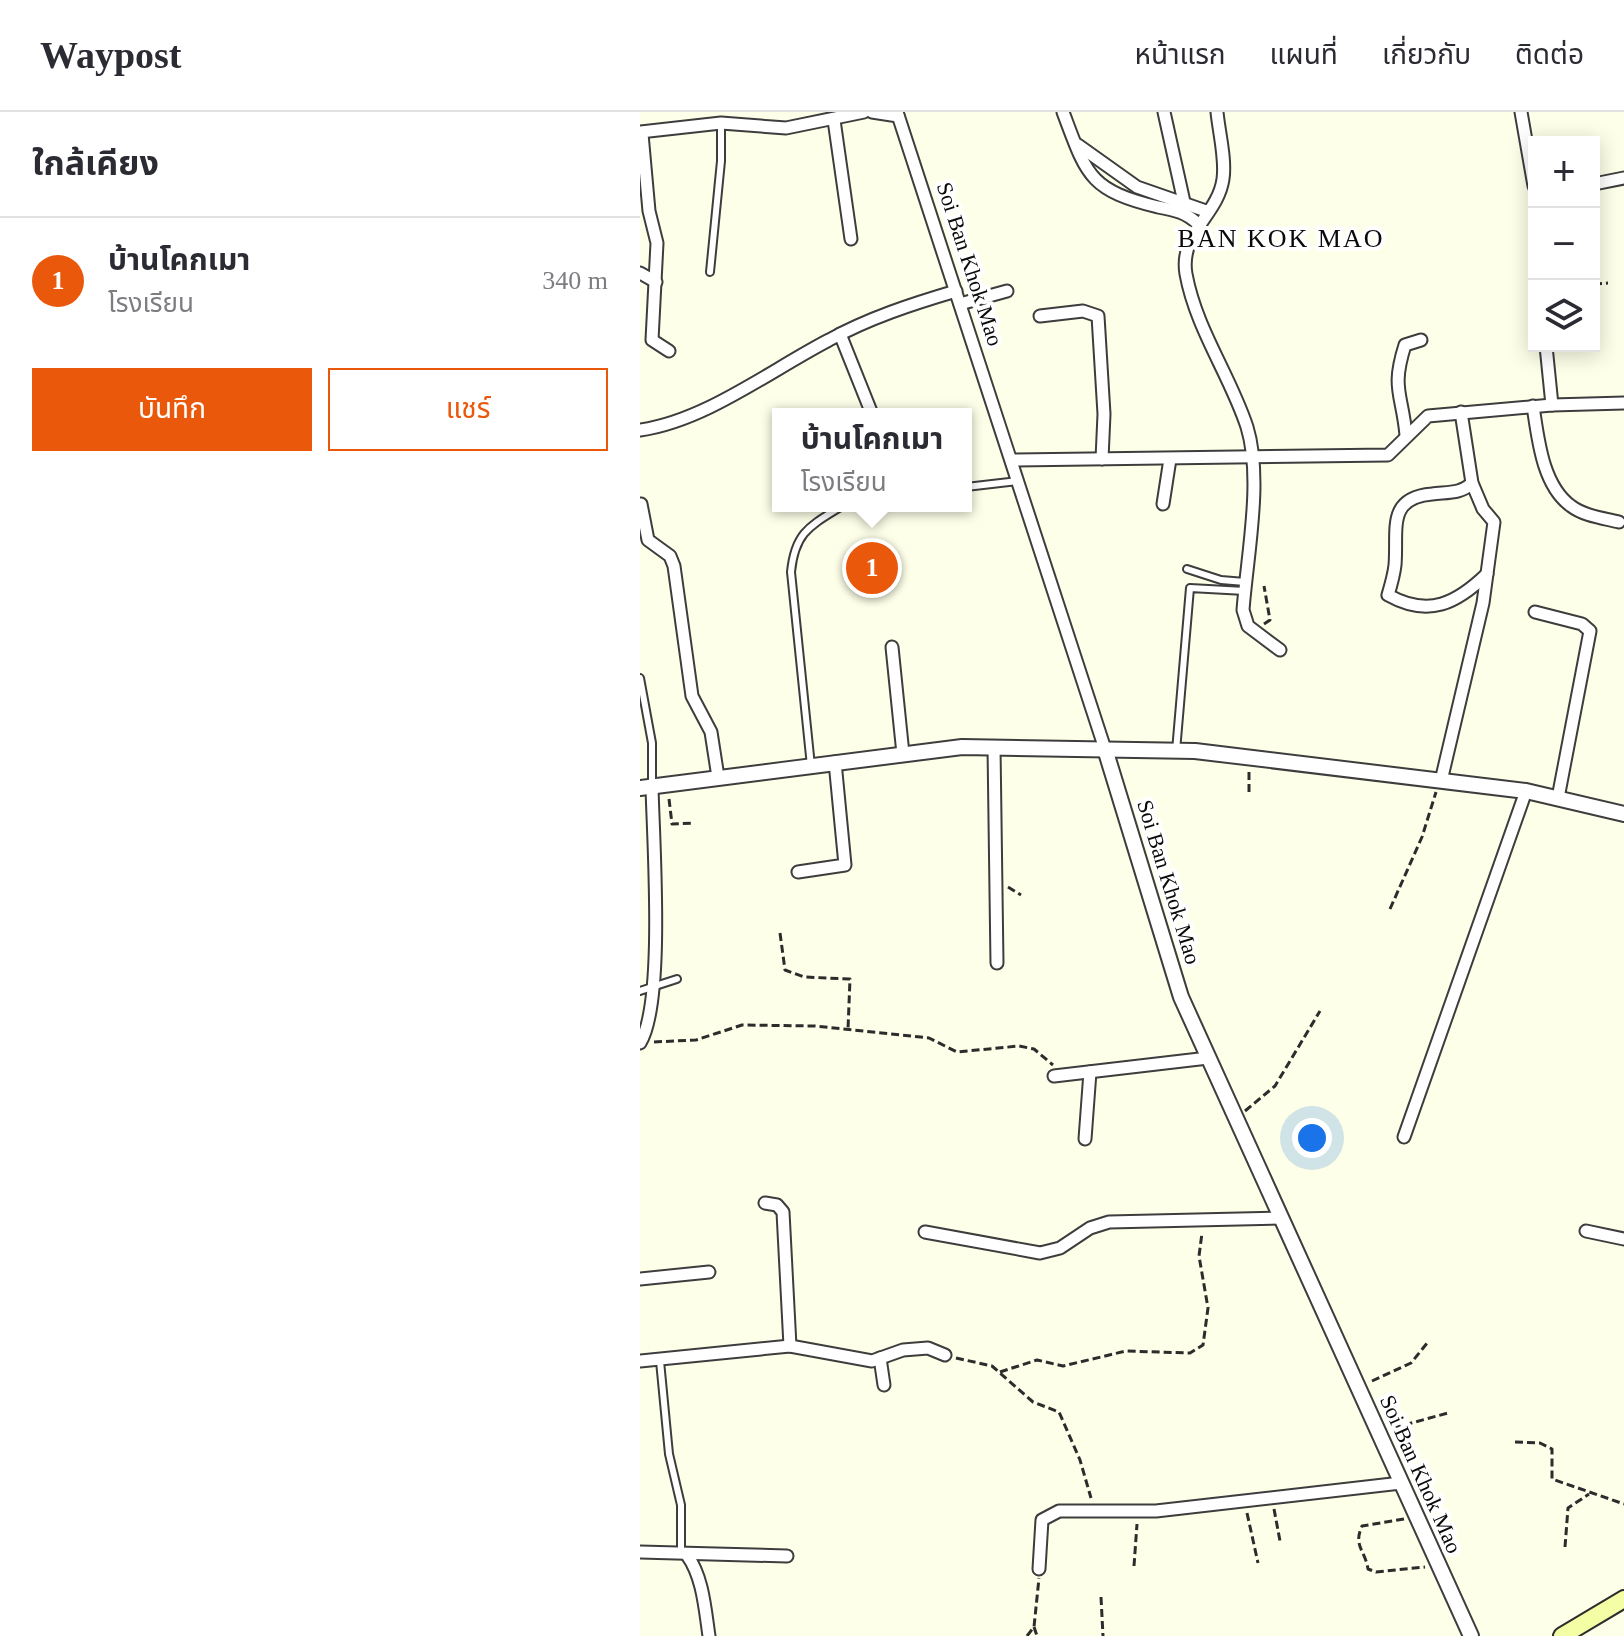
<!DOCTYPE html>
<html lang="th">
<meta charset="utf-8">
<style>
:root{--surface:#fff;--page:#f7f7f7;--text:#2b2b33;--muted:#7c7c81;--line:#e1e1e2;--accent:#ea580c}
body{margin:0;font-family:"Times New Roman","Noto Sans Thai",serif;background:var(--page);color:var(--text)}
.controls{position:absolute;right:24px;top:24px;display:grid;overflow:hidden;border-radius:0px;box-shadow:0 4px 20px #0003}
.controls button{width:72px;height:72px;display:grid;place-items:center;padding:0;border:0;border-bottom:2px solid var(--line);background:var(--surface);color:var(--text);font:40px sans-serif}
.you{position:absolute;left:672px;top:1026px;width:28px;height:28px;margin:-20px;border:6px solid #fff;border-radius:50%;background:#1a73e8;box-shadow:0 0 0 12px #1a73e833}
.badge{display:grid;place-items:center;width:52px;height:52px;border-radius:50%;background:var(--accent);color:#fff;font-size:26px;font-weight:700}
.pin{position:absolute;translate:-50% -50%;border:4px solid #fff;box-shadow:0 2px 8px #0006}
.popup{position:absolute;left:132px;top:296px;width:200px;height:104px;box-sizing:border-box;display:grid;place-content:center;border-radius:0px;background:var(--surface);filter:drop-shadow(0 2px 6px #0005);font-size:26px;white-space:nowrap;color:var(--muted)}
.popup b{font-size:30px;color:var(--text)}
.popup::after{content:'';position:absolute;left:50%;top:100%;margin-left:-16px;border:16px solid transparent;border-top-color:var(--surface)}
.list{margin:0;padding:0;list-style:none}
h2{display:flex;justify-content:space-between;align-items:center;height:104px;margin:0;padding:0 32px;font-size:34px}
h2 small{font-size:26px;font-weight:400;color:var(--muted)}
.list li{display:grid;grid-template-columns:52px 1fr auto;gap:24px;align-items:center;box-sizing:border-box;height:128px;padding:0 32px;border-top:2px solid var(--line)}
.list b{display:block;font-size:30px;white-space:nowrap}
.list p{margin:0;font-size:26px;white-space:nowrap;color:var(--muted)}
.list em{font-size:26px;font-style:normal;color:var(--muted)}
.actions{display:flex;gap:16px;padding:24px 32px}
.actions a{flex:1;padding:18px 0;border:2px solid var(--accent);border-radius:0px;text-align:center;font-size:28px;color:var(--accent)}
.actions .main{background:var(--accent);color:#fff}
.icon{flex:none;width:44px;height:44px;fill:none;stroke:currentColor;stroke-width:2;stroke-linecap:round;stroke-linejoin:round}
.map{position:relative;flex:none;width:984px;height:1524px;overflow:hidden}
header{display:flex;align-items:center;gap:48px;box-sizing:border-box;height:112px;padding:0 40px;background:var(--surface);border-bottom:2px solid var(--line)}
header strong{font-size:38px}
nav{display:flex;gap:44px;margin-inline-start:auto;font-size:28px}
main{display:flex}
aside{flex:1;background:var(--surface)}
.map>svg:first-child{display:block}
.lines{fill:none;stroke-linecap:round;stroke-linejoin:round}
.service-casing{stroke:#3d3d3d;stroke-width:10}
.minor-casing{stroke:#3d3d3d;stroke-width:15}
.tertiary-casing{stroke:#3d3d3d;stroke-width:18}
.secondary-casing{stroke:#2c2c2c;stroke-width:20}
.path{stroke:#2c2c2c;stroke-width:3;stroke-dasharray:8 4;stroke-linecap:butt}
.service{stroke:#fff;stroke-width:6}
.minor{stroke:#fff;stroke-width:11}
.tertiary{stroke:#fff;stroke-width:14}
.secondary{stroke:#f4fea4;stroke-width:16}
.labels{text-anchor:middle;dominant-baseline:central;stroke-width:8;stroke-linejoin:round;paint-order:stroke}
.street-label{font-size:22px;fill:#0a0a0a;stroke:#fff}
.quarter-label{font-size:26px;letter-spacing:2px;fill:#0a0a0a;stroke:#fff}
</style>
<header>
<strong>Waypost</strong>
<nav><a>หน้าแรก</a><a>แผนที่</a><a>เกี่ยวกับ</a><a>ติดต่อ</a></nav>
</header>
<main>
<aside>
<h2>ใกล้เคียง<small></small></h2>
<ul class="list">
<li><span class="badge">1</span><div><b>บ้านโคกเมา</b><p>โรงเรียน</p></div><em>340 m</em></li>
</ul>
<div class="actions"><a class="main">บันทึก</a><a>แชร์</a></div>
</aside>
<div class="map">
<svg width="984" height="1524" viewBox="0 0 984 1524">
<rect width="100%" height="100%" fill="#feffe8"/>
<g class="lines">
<defs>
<g id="service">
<path d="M70,160L81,49V11"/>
<path d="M326,375L378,369"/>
<path d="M547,457L581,468L605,470"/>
<path d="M0,566L12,631V674"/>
<path d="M536,639L550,476L605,479"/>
<path d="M171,654L151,460C155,420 170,414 202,394"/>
<path d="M0,879L37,867"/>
<path d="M20,1249L29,1342L41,1393V1443"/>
</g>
<g id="minor">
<path d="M232,0L258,4"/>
<path d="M257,0L465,637"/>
<path d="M423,0C447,64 449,78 518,95C534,98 546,100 558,112"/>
<path d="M524,0L544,90"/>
<path d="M577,0C579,21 586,47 583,67C578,103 539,121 546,162C556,217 590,263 607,315C623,367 607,444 603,498L608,514L640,538"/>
<path d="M881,0L894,74"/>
<path d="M194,8L211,127"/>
<path d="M0,20L81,11L146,16L224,0"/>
<path d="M2,22L9,99L17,131L12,228L29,239"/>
<path d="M438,33L497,75L566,99"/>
<path d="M954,72L984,66"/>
<path d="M0,161L16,170"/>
<path d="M320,192L367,179"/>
<path d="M400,204L443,199L458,204L464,302L462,347"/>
<path d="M200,222L232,302"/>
<path d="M906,234L912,293"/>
<path d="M893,294C898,326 902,373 931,394C944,404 963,406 979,410"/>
<path d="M0,318C65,309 131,258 189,228C229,206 272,192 316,179"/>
<path d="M766,323C762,281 751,277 765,233L781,228"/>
<path d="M372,348L748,343L788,304L912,293L984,291"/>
<path d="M832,371C821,382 807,380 792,382C746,386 758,418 755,453C754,463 751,473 748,483C789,506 817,491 847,462"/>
<path d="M1,392L8,428L30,444L34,454L52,584L71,620L78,665"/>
<path d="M523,392L530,347"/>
<path d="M895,500L942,512L950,519L918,686"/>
<path d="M252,535L263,642"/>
<path d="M354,635L357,851"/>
<path d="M801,669L843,491L854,410L843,397L832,371L821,300"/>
<path d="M158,760L205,753L195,650"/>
<path d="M0,931C25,891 13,727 12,674"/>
<path d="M414,964L568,946"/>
<path d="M764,1025L886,679"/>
<path d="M445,1027L450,960"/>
<path d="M125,1091L137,1093L143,1100L150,1234"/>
<path d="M946,1119L984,1127"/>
<path d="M285,1120L400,1141L420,1136L450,1116L469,1110L642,1106"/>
<path d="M0,1167L69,1160"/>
<path d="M240,1246L244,1273"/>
<path d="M0,1249L150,1234L232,1249L263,1238L288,1236L305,1243"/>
<path d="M0,1440L147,1444"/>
<path d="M47,1443C63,1465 65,1497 69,1524"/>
<path d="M399,1457L402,1408L419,1399H516L761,1371"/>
</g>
<g id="tertiary">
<path d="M465,637L541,885L831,1524"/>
<path d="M0,676L322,635L555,639L886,679L984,702"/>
</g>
<path id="secondary" d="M922,1524L984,1487"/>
</defs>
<use href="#service" class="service-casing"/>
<use href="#minor" class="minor-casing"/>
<use href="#tertiary" class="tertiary-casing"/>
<use href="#secondary" class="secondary-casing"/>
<g class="path">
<path d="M954,172L968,171"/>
<path d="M624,512L630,508L624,474"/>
<path d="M609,680V658"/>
<path d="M29,687L32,712L54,711"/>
<path d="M368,775L381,783"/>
<path d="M750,797L782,725L796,680"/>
<path d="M140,821L145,858L164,865L210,867L208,917"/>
<path d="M14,930L56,928L102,913L175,914L289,926L317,940L379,934L394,937L413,953"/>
<path d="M605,999L635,974L680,899"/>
<path d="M316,1246L352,1254L393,1290L419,1300L440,1348L451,1386"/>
<path d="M360,1260L397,1248L423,1254L486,1239L550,1241L563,1233L568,1196L559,1144L562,1121"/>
<path d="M732,1269L771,1251L788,1230"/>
<path d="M753,1316L808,1301"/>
<path d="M875,1330L900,1331L912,1337V1367L984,1392"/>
<path d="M634,1397L640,1429"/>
<path d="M607,1401L618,1451"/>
<path d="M764,1407L722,1414C713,1434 725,1438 728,1457L736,1460L785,1455"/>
<path d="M925,1435L928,1396L949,1382"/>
<path d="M494,1454L497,1412"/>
<path d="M461,1485L463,1524"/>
<path d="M394,1515L397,1524"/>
<path d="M387,1524L394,1515L399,1466"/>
</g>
<use href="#service" class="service"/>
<use href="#minor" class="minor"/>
<use href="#tertiary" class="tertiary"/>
<use href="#secondary" class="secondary"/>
</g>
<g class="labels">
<g class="street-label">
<text transform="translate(330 152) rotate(72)">Soi Ban Khok Mao</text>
<text transform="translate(529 770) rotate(73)">Soi Ban Khok Mao</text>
<text transform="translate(781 1362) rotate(66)">Soi Ban Khok Mao</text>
</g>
<g class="quarter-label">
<text x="641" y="126">BAN KOK MAO</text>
</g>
</g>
</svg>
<div class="controls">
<button>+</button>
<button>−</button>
<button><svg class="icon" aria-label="layers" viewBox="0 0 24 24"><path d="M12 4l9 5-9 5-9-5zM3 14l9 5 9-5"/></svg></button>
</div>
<div class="you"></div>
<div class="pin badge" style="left:232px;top:456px">1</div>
<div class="popup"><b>บ้านโคกเมา</b>โรงเรียน</div>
</div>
</main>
